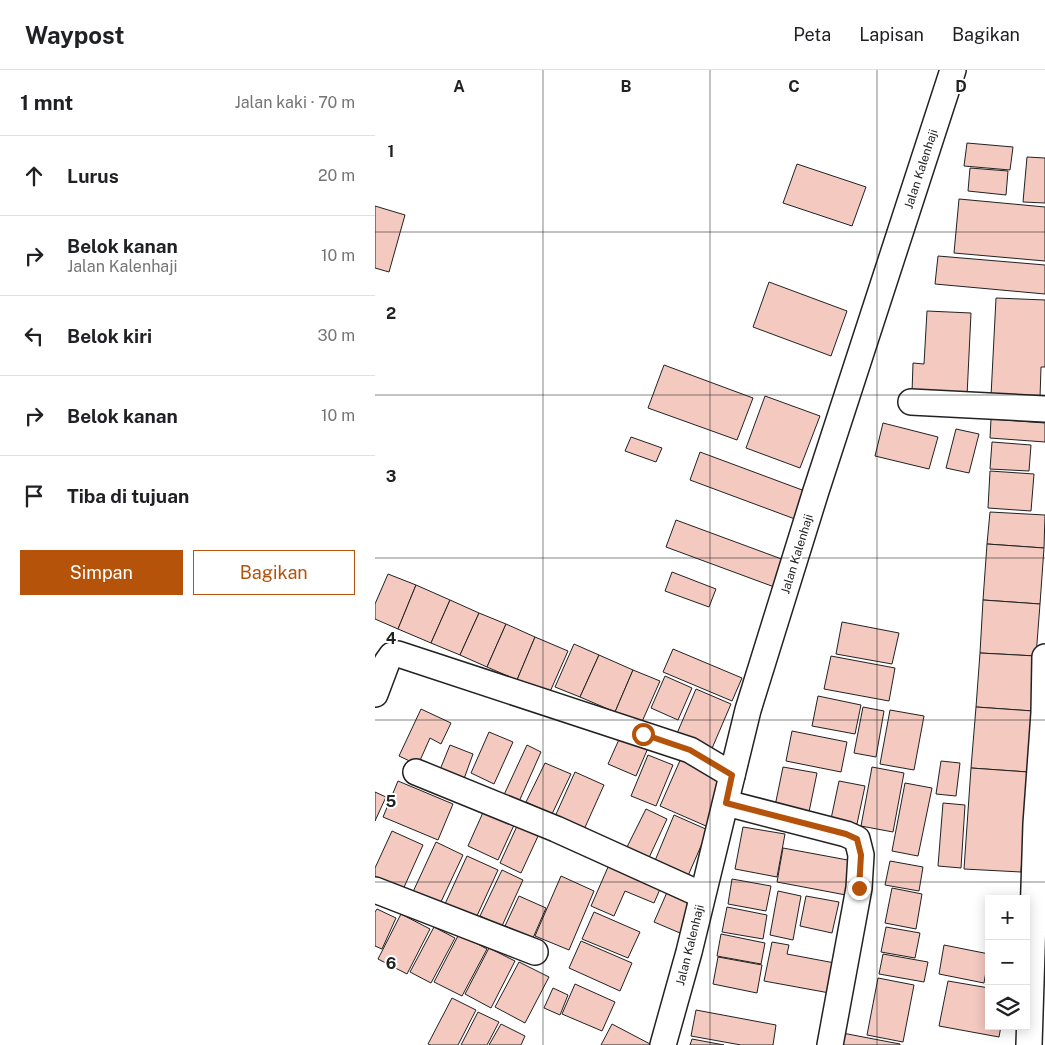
<!DOCTYPE html>
<html lang="id">
<meta charset="utf-8">
<style>
:root{--surface:#fff;--page:#f2f2f2;--text:#202124;--muted:#757577;--line:#e0e0e0;--accent:#b45309}
body{margin:0;font-family:"Public Sans",sans-serif;background:var(--page);color:var(--text)}
.controls{position:absolute;right:15px;bottom:15px;display:grid;overflow:hidden;border-radius:0px;box-shadow:0 2px 12px #0003}
.controls button{width:45px;height:45px;display:grid;place-items:center;padding:0;border:0;border-bottom:1px solid var(--line);background:var(--surface);color:var(--text);font:25px sans-serif}
.stop{position:absolute;width:15px;height:15px;margin:-11px;border:4px solid #b45309;border-radius:50%;background:#fff}
.stop.end{background:#b45309;border-color:#fff;box-shadow:0 1px 5px #0008}
.list{margin:0;padding:0;list-style:none}
h2{display:flex;justify-content:space-between;align-items:center;height:65px;margin:0;padding:0 20px;font-size:21px}
h2 small{font-size:16px;font-weight:400;color:var(--muted)}
.list li{display:grid;grid-template-columns:32px 1fr auto;gap:15px;align-items:center;box-sizing:border-box;height:80px;padding:0 20px;border-top:1px solid var(--line)}
.list b{display:block;font-size:19px;white-space:nowrap}
.list p{margin:0;font-size:16px;white-space:nowrap;color:var(--muted)}
.list em{font-size:16px;font-style:normal;color:var(--muted)}
.actions{display:flex;gap:10px;padding:15px 20px}
.actions a{flex:1;padding:11px 0;border:1px solid var(--accent);border-radius:0px;text-align:center;font-size:18px;color:var(--accent)}
.actions .main{background:var(--accent);color:#fff}
.icon{flex:none;width:28px;height:28px;fill:none;stroke:currentColor;stroke-width:2;stroke-linecap:round;stroke-linejoin:round}
.map{position:relative;flex:none;width:670px;height:975px;overflow:hidden}
header{display:flex;align-items:center;gap:30px;box-sizing:border-box;height:70px;padding:0 25px;background:var(--surface);border-bottom:1px solid var(--line)}
header strong{font-size:24px}
nav{display:flex;gap:28px;margin-inline-start:auto;font-size:18px}
main{display:flex}
aside{flex:1;background:var(--surface)}
.map>svg:first-child{display:block}
.building{fill:#f3c9c0;stroke:#222}
.lines{fill:none;stroke-linecap:round;stroke-linejoin:round}
.street-casing{stroke:#222;stroke-width:28}
.street{stroke:#fff;stroke-width:25}
.route{stroke:#b45309;stroke-width:6}
.grid{fill:none;stroke:#222;stroke-width:1;stroke-opacity:0.55}
.labels{text-anchor:middle;dominant-baseline:central;stroke-width:4;stroke-linejoin:round;paint-order:stroke}
.street-label{font-size:12px;fill:#222;stroke:#fff}
.grid-label{font-size:16px;text-anchor:middle;font-weight:bold;fill:#222;stroke:#fff;stroke-width:4;stroke-linejoin:round;paint-order:stroke}
</style>
<header>
<strong>Waypost</strong>
<nav><a>Peta</a><a>Lapisan</a><a>Bagikan</a></nav>
</header>
<main>
<aside>
<h2>1 mnt<small>Jalan kaki · 70 m</small></h2>
<ul class="list">
<li><svg class="icon" aria-label="ahead" viewBox="0 0 24 24"><path d="M12 20V5M6 11l6-6 6 6"/></svg><div><b>Lurus</b></div><em>20 m</em></li>
<li><svg class="icon" aria-label="right" viewBox="0 0 24 24"><path d="M7 20v-9h11M14 6l5 5-5 5"/></svg><div><b>Belok kanan</b><p>Jalan Kalenhaji</p></div><em>10 m</em></li>
<li><svg class="icon" aria-label="left" viewBox="0 0 24 24"><path d="M17 20v-9H6M10 6l-5 5 5 5"/></svg><div><b>Belok kiri</b></div><em>30 m</em></li>
<li><svg class="icon" aria-label="right" viewBox="0 0 24 24"><path d="M7 20v-9h11M14 6l5 5-5 5"/></svg><div><b>Belok kanan</b></div><em>10 m</em></li>
<li><svg class="icon" aria-label="arrive" viewBox="0 0 24 24"><path d="M6 21V4h12l-3 4 3 4H6"/></svg><div><b>Tiba di tujuan</b></div></li>
</ul>
<div class="actions"><a class="main">Simpan</a><a>Bagikan</a></div>
</aside>
<div class="map">
<svg width="670" height="975" viewBox="0 0 670 975">
<rect width="100%" height="100%" fill="#fff"/>
<g class="building">
<path d="M592,73L638,77L635,100L589,96Z"/>
<path d="M652,87L670,88V133L648,132Z"/>
<path d="M422,94L491,117L477,156L408,133Z"/>
<path d="M595,98L633,101L631,125L593,121Z"/>
<path d="M584,129L670,137V191L579,183Z"/>
<path d="M0,136L30,145L14,202L0,198Z"/>
<path d="M563,186L670,195V224L560,214Z"/>
<path d="M394,212L472,241L456,286L378,257Z"/>
<path d="M621,228L670,230V297H666L665,328L616,326Z"/>
<path d="M552,241L596,243L592,326L537,323L538,293L549,294Z"/>
<path d="M289,295L378,328L362,370L273,338Z"/>
<path d="M390,326L445,346L425,398L371,378Z"/>
<path d="M616,349L670,353V372L615,368Z"/>
<path d="M508,353L563,367L554,399L500,386Z"/>
<path d="M581,359L604,364L594,403L571,398Z"/>
<path d="M256,367L287,378L281,392L250,381Z"/>
<path d="M617,372L656,375L654,401L615,399Z"/>
<path d="M325,382L438,424L428,452L315,410Z"/>
<path d="M615,401L659,404L656,441L613,438Z"/>
<path d="M615,442L670,445L669,478L612,474Z"/>
<path d="M301,450L412,491L402,518L291,477Z"/>
<path d="M612,474L669,478L665,534L608,530Z"/>
<path d="M297,502L341,519L334,537L290,521Z"/>
<path d="M13,504L41,515L23,559L0,549V534Z"/>
<path d="M41,515L75,530L56,573L23,559Z"/>
<path d="M75,530L104,543L85,585L56,573Z"/>
<path d="M608,530L665,534L661,586L605,583Z"/>
<path d="M104,543L131,554L112,597L85,585Z"/>
<path d="M467,552L524,563L517,594L461,584Z"/>
<path d="M131,554L160,567L142,610L112,597Z"/>
<path d="M160,567L193,581L174,624L142,610Z"/>
<path d="M199,574L224,585L205,627L180,617Z"/>
<path d="M298,579L367,608L357,631L288,602Z"/>
<path d="M605,583L661,586L658,641L601,637Z"/>
<path d="M224,585L258,600L240,642L205,627Z"/>
<path d="M456,586L520,598L514,631L449,619Z"/>
<path d="M258,600L285,611L266,654L240,642Z"/>
<path d="M290,606L317,618L303,650L276,638Z"/>
<path d="M321,619L356,634L335,683L300,668Z"/>
<path d="M443,626L486,635L480,664L437,656Z"/>
<path d="M488,637L509,641L501,687L479,683Z"/>
<path d="M601,637L658,641L653,702L596,698Z"/>
<path d="M46,639L76,653L66,674L55,668L43,695L24,686Z"/>
<path d="M515,640L549,646L539,700L505,694Z"/>
<path d="M417,661L472,672L466,702L411,691Z"/>
<path d="M114,662L138,672L119,714L96,703Z"/>
<path d="M246,665L273,678L261,706L233,694Z"/>
<path d="M75,675L98,684L86,717L62,707Z"/>
<path d="M152,675L166,682L142,736L127,729Z"/>
<path d="M273,685L298,695L281,736L256,726Z"/>
<path d="M307,686L352,706L331,756L285,736Z"/>
<path d="M566,691L585,693L581,726L561,724Z"/>
<path d="M170,693L196,704L177,744L151,732Z"/>
<path d="M408,697L442,703L434,742L400,736Z"/>
<path d="M497,697L529,703L518,762L486,756Z"/>
<path d="M596,698L653,702L646,802L589,799Z"/>
<path d="M200,702L229,715L207,764L178,751Z"/>
<path d="M23,711L78,734L63,770L8,747Z"/>
<path d="M464,711L490,716L482,754L456,749Z"/>
<path d="M530,713L557,718L543,786L517,781Z"/>
<path d="M0,722L11,727L0,751Z"/>
<path d="M568,733L590,735L586,798L563,796Z"/>
<path d="M110,738L140,753L123,790L93,776Z"/>
<path d="M271,739L292,749L272,792L250,781Z"/>
<path d="M299,745L333,760L312,808L279,793Z"/>
<path d="M143,754L164,764L146,803L125,793Z"/>
<path d="M368,757L410,764L402,807L360,799Z"/>
<path d="M17,761L48,775L26,824L0,812V798Z"/>
<path d="M61,772L88,785L64,836L37,824Z"/>
<path d="M408,778L478,791L471,825L402,812Z"/>
<path d="M92,786L123,800L101,848L70,834Z"/>
<path d="M237,788L289,810L279,833L250,821L239,846L216,836Z"/>
<path d="M515,791L548,797L544,821L510,815Z"/>
<path d="M127,800L148,810L127,856L105,846Z"/>
<path d="M186,806L219,821L194,880L160,866Z"/>
<path d="M357,809L396,816L391,841L353,834Z"/>
<path d="M517,818L547,824L541,859L510,853Z"/>
<path d="M293,820L319,831L305,863L279,852Z"/>
<path d="M403,821L426,826L418,870L395,865Z"/>
<path d="M144,826L171,838L158,868L130,856Z"/>
<path d="M431,826L464,832L457,863L425,856Z"/>
<path d="M352,837L392,845L388,869L347,862Z"/>
<path d="M2,839L21,848L7,879L0,876V842Z"/>
<path d="M219,842L265,862L253,888L207,869Z"/>
<path d="M26,844L55,859L32,904L3,889Z"/>
<path d="M59,857L80,868L56,913L35,902Z"/>
<path d="M511,857L545,863L540,888L506,882Z"/>
<path d="M84,864L112,879L87,926L59,912Z"/>
<path d="M346,864L390,873L386,894L342,886Z"/>
<path d="M206,871L257,893L245,921L194,898Z"/>
<path d="M397,872L414,875L412,884L465,894L460,924L389,911Z"/>
<path d="M569,875L614,884L609,913L564,904Z"/>
<path d="M114,878L140,891L116,938L90,924Z"/>
<path d="M508,884L553,892L549,912L504,904Z"/>
<path d="M343,887L387,895L382,923L338,914Z"/>
<path d="M144,892L174,907L150,953L120,937Z"/>
<path d="M503,908L539,915L528,972L492,965Z"/>
<path d="M573,911L614,918V956H626L624,967L564,956Z"/>
<path d="M200,914L240,932L227,961L187,944Z"/>
<path d="M178,918L193,925L185,945L169,938Z"/>
<path d="M77,928L101,940L83,975H55L53,974Z"/>
<path d="M321,940L401,955L398,975H366L316,966Z"/>
<path d="M103,942L124,952L112,975H86Z"/>
<path d="M126,954L150,966L146,975H114Z"/>
<path d="M237,954L277,975H226Z"/>
<path d="M462,962L525,974V975H460Z"/>
<path d="M317,969L349,975H315Z"/>
</g>
<g class="lines">
<defs>
<g id="street">
<path d="M536,332L670,339"/>
<path d="M0,624L12,592L17,585L23,584L315,680L357,705"/>
<path d="M41,702L181,759L327,825"/>
<path d="M351,733L471,764L482,769L486,785L484,818L455,975"/>
<path d="M0,820L160,882"/>
<path d="M288,975L314,882L373,640L441,421L578,0"/>
<path d="M654,975L661,754L669,643L670,587"/>
</g>
</defs>
<use href="#street" class="street-casing"/>
<use href="#street" class="street"/>
</g>
<g class="lines">
<path class="route" d="M268,664L315,680L357,705L351,733L471,764L482,769L486,785L484,818"/>
</g>
<path class="grid" d="M168,0V975M335,0V975M502,0V975M0,162H670M0,325H670M0,488H670M0,650H670M0,812H670"/>
<g class="labels">
<g class="street-label">
<text transform="translate(546 99) rotate(-72)">Jalan Kalenhaji</text>
<text transform="translate(422 484) rotate(-73)">Jalan Kalenhaji</text>
<text transform="translate(315 875) rotate(-76)">Jalan Kalenhaji</text>
</g>
</g>
<g class="grid-label">
<text x="84" y="22">A</text>
<text x="251" y="22">B</text>
<text x="419" y="22">C</text>
<text x="586" y="22">D</text>
<text x="16" y="87">1</text>
<text x="16" y="249">2</text>
<text x="16" y="412">3</text>
<text x="16" y="574">4</text>
<text x="16" y="737">5</text>
<text x="16" y="899">6</text>
</g>
</svg>
<div class="controls">
<button>+</button>
<button>−</button>
<button><svg class="icon" aria-label="layers" viewBox="0 0 24 24"><path d="M12 4l9 5-9 5-9-5zM3 14l9 5 9-5"/></svg></button>
</div>
<div class="stop" style="left:268px;top:664px"></div>
<div class="stop end" style="left:484px;top:818px"></div>
</div>
</main>
